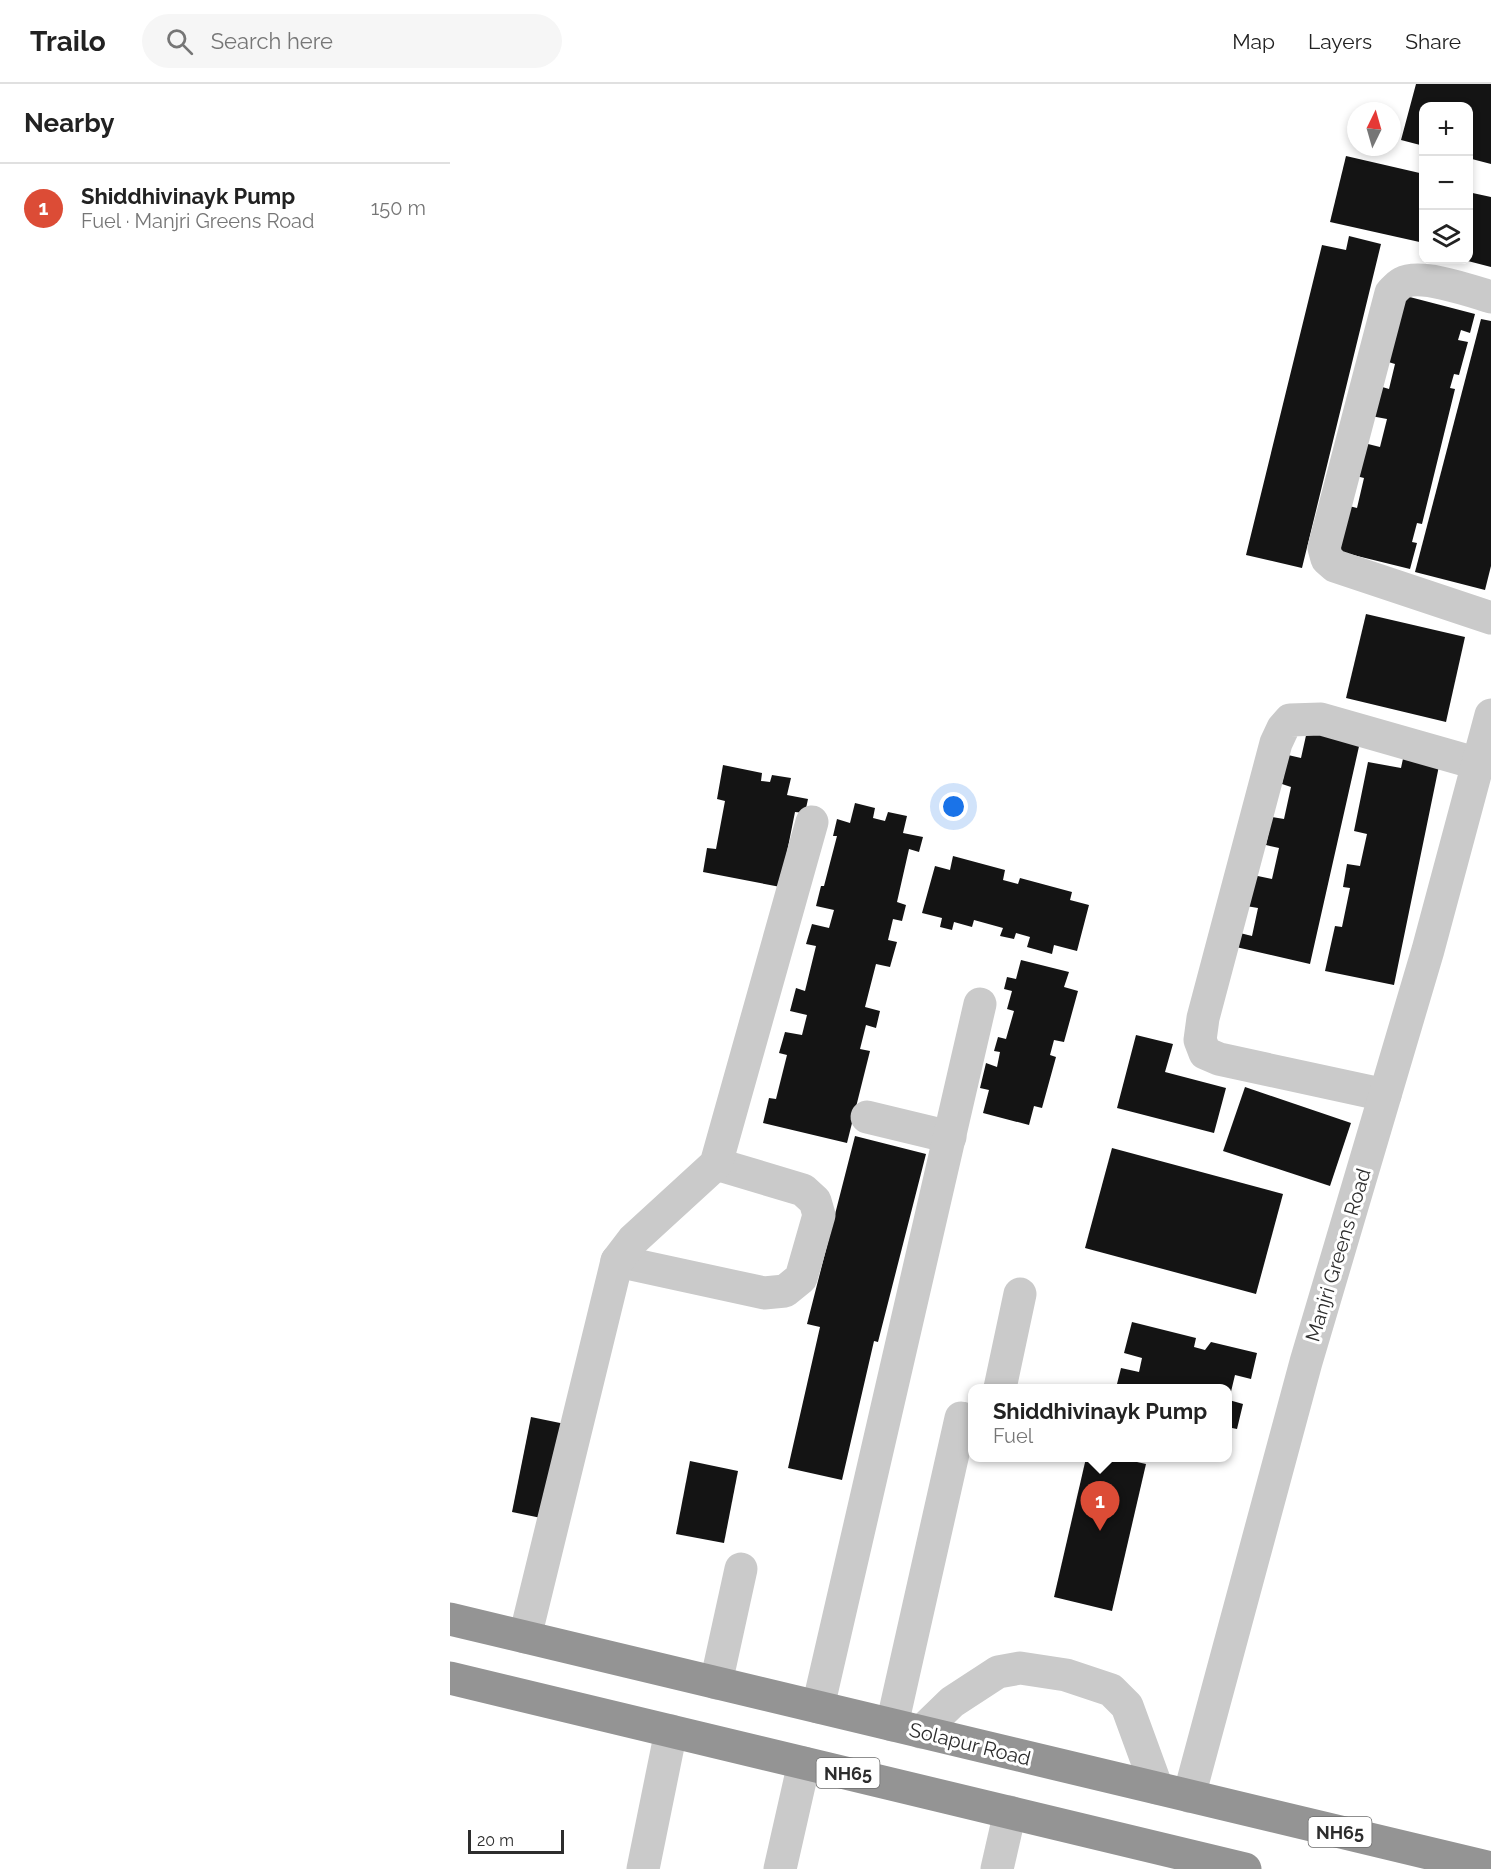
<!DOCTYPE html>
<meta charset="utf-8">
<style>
:root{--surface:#fff;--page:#f6f6f6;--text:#222;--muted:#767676;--line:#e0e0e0;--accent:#dc4c36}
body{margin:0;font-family:Raleway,sans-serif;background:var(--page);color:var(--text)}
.controls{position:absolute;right:18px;top:18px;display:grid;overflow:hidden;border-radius:12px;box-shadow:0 3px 9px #0003}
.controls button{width:54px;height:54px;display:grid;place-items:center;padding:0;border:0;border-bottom:2px solid var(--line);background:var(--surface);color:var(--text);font:30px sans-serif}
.compass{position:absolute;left:897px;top:18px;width:54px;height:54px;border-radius:50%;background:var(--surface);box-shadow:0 3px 9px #0003;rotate:5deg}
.scale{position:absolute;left:18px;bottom:15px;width:96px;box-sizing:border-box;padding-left:6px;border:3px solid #2d2d2d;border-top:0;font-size:16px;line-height:21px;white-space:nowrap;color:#2d2d2d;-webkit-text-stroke:4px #fff;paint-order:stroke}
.you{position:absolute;left:504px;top:723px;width:21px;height:21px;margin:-15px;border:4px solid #fff;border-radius:50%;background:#1a73e8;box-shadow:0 0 0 9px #1a73e833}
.badge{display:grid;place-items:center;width:39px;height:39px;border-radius:50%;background:var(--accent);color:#fff;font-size:20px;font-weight:700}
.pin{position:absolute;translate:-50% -50px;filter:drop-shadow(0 2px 3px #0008)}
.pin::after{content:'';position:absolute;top:32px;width:21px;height:18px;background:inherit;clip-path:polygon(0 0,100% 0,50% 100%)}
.popup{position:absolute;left:518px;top:1300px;width:264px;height:78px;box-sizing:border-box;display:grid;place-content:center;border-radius:12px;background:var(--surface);filter:drop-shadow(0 2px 4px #0005);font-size:20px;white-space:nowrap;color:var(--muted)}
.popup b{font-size:22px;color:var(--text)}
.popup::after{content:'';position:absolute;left:50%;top:100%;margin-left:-12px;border:12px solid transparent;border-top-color:var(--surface)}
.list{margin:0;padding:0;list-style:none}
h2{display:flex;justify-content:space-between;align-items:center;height:78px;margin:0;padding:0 24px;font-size:26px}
h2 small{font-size:20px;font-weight:400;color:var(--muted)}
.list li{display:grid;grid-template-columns:39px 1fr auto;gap:18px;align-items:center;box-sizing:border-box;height:90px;padding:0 24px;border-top:2px solid var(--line)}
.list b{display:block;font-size:22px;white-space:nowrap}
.list p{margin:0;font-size:20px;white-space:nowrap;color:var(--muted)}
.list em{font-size:20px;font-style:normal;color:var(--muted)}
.icon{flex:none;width:33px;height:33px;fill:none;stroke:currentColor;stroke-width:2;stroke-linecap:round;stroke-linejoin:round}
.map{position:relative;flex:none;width:1041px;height:1785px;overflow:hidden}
header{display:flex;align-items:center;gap:36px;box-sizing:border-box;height:84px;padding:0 30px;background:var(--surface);border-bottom:2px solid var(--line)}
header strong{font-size:28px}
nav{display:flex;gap:33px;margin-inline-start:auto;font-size:21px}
.search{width:420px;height:54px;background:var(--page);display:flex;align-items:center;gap:15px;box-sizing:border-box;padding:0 21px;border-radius:33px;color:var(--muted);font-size:22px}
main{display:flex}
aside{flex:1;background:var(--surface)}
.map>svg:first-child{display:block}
.building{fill:#141414}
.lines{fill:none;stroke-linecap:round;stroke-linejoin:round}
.minor{stroke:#cacaca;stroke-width:33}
.highway{stroke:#949494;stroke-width:33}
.labels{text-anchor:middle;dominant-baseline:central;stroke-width:6;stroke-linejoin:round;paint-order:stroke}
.shield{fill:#fff;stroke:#6c6c6c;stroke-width:1.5}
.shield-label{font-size:18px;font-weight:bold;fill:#2d2d2d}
.street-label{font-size:20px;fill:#2d2d2d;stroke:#fff}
</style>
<header>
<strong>Trailo</strong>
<div class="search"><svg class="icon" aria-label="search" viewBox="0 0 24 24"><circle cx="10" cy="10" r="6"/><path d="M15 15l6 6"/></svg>Search here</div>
<nav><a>Map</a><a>Layers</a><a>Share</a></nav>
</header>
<main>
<aside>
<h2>Nearby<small></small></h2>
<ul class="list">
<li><span class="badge">1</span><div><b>Shiddhivinayk Pump</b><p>Fuel · Manjri Greens Road</p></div><em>150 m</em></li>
</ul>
</aside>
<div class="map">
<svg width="1041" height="1785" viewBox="0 0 1041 1785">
<rect width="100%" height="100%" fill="#fff"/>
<g class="building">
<path d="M966,0H1041V80L1018,74V22H974V62L951,56Z"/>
<path d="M896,72L974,90V159L880,138Z"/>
<path d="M1018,108L1041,113V183L1014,176H1018Z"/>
<path d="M899,152L931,160L852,484L796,471L872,161L896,166Z"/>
<path d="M952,211L1025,230L1020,249L1011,246L1008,256L1018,258L1009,291L1004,290L1000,304L1005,305L972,440L967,439L962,458L967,459L960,485L887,467L899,422L907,424L914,394L906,392L914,359L930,363L937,335L921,332L929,302L939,305L945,280L935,277Z"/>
<path d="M1031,235L1041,237V482L1035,506L965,488Z"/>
<path d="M916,530L1015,553L996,638L896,614Z"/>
<path d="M857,647L910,658L860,880L786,863L790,849L802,852L808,824L796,822L803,791L822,795L829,764L816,761L822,733L834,735L841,703L832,700L838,671L851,674Z"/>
<path d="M954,670L990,677L944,901L875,887L885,842L892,843L900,804L893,803L897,780L910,782L917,750L904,747L918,678L951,684Z"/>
<path d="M273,681L312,689L311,697L320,698L322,691L341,694L337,711L358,715L355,729L345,728L335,778L341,805L253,788L257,764L266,765L275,717L267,715Z"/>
<path d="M405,719L425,724L423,734L435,737L438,728L457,732L453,749L473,753L469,768L459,765L447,818L456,821L452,837L443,835L438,856L447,858L440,883L426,880L415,923L430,927L426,944L416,941L410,965L420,967L397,1059L313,1039L319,1014L326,1015L337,971L329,969L335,948L352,951L357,931L340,927L346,904L355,907L366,862L356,860L362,840L379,844L384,826L366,822L371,802H374L387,752H383L387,735L400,739Z"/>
<path d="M503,772L555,786L553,796L568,800L570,794L622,808L620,816L639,821L627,867L604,861L602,870L577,863L580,853L566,849L564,855L550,852L553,844L524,836L522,843L504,838L502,846L490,843L492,834L472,829L485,782L500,786Z"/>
<path d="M571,876L619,888L614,903L628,907L614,958L604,956L600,971L606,973L592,1024L584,1022L579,1041L533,1029L539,1006L530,1004L536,979L547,983L550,968L544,967L548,953L556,955L564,927L557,925L562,907L554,905L557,893L566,895Z"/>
<path d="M686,951L723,960L715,988L776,1004L764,1049L667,1024Z"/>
<path d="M795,1003L901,1039L880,1102L773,1067Z"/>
<path d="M405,1052L476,1070L428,1258L424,1257L392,1396L338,1384L370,1243L357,1240Z"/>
<path d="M662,1064L833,1110L806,1210L635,1164Z"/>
<path d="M682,1238L746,1254L744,1263L755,1266L761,1258L807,1269L801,1295L785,1291L779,1316L793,1320L787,1345L777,1343V1304H666L671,1284L689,1288L692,1274L674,1269Z"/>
<path d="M81,1333L115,1340L96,1435L62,1428Z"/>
<path d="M636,1374H669L696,1380L662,1527L604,1513Z"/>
<path d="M240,1377L288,1387L274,1459L226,1450Z"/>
</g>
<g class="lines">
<g class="minor">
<path d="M1041,213C1021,207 971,189 952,199C948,201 944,206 941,209L874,464L877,475L885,482L1041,534"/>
<path d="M935,1011L769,975L755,969L750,956L753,934L826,659L833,644L840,636L871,635L1029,680"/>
<path d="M417,1033L500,1053"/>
<path d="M167,1177L314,1209L335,1207L351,1194L369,1131L365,1117L353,1106L266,1080"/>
<path d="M550,1304L570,1210"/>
<path d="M75,1553L167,1177L183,1156L266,1080L362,738"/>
<path d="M266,1599L291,1485"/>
<path d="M368,1623L530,920"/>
<path d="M442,1641L511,1334L522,1337"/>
<path d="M471,1648L502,1618L548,1588L570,1584L616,1591L661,1606L677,1622L707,1704"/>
<path d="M739,1712L856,1278L978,866L1041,631"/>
<path d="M193,1785L221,1647"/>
<path d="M330,1785L354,1679"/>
<path d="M547,1785L560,1728"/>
</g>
<g class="highway">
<path d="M0,1535L1041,1784"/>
<path d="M0,1594L795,1785"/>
</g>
</g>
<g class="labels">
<g class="shield">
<rect x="366.5" y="1674" width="63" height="30" rx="4.5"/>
<rect x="858.5" y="1733" width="63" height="30" rx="4.5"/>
</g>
<g class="shield-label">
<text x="398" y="1689">NH65</text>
<text x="890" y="1748">NH65</text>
</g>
<g class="street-label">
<text transform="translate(888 1171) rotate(-73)">Manjri Greens Road</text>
<text transform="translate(520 1660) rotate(14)">Solapur Road</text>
</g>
</g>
</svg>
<div class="controls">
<button>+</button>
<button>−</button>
<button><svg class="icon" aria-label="layers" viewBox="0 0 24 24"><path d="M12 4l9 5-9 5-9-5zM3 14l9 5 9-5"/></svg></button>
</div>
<svg class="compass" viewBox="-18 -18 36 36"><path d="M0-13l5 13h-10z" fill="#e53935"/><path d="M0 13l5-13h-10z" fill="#767676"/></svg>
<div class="scale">20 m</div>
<div class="you"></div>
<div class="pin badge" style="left:650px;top:1447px">1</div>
<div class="popup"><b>Shiddhivinayk Pump</b>Fuel</div>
</div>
</main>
